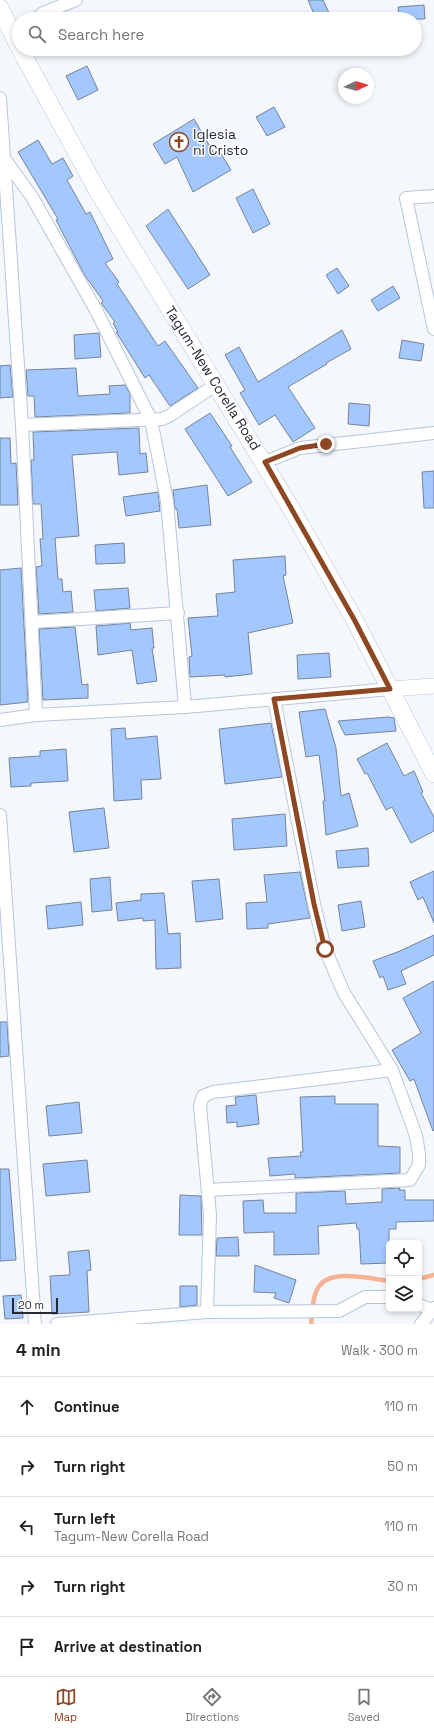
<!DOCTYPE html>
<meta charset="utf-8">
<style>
:root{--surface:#fff;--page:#f6f6f6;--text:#222;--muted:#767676;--line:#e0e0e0;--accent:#8e4723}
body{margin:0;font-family:"Space Grotesk",sans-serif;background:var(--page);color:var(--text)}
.controls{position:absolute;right:12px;bottom:12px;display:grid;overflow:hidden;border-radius:6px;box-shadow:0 2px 6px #0003}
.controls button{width:36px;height:36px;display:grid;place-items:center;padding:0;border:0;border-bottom:1px solid var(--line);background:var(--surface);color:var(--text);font:20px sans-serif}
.compass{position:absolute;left:338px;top:68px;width:36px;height:36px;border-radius:50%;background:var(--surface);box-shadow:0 2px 6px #0003;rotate:86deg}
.scale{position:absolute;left:12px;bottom:10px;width:46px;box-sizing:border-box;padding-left:4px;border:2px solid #262b33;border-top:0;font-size:11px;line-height:14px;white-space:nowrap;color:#262b33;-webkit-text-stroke:3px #fff;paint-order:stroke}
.stop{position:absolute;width:12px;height:12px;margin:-9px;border:3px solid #8e4723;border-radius:50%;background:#fff}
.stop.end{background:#8e4723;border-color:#fff;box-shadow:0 1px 4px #0008}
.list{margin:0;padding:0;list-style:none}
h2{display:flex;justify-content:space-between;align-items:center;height:52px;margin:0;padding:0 16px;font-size:17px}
h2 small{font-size:13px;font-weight:400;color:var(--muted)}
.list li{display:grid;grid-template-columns:26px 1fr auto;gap:12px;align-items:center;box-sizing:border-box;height:60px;padding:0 16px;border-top:1px solid var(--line)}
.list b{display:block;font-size:15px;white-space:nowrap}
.list p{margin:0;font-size:13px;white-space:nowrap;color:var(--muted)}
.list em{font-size:13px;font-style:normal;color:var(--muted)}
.icon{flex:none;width:22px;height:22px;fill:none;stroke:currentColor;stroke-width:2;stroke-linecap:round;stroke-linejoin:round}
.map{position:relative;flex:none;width:434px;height:1324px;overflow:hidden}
.search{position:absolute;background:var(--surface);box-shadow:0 2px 6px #0003;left:12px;right:12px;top:12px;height:44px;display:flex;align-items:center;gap:10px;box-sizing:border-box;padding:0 14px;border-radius:22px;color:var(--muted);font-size:15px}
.sheet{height:352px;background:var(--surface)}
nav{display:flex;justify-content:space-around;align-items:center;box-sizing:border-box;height:56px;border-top:1px solid var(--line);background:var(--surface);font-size:11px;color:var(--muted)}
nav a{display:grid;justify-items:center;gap:2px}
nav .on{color:var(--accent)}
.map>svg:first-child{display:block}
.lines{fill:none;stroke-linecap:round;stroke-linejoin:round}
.stream{stroke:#f5b394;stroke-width:4.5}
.building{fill:#a3c7ff;stroke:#778498}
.minor-casing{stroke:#b8c6db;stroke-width:14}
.tertiary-casing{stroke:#b8c6db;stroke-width:16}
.secondary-casing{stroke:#b8c6db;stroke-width:18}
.minor{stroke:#fff;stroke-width:12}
.tertiary{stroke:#fff;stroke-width:15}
.secondary{stroke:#fff;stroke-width:17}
.route{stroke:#8e4723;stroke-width:5}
.labels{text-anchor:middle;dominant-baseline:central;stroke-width:3;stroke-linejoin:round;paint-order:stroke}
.poi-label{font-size:14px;fill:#262b33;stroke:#fff;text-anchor:start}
.street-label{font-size:14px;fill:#262b33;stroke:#fff}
</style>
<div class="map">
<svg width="434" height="1324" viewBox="0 0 434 1324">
<rect width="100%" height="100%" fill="#f4f7fc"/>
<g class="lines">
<g class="stream">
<path d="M419,1279L434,1275"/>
<path d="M311,1324C313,1312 312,1294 320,1285C333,1269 371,1279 389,1281"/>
</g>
</g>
<g class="building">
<path d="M308,0H323L332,19H316Z"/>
<path d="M424,5L425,19H399L398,7Z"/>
<path d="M87,66L98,90L78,100L66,76Z"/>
<path d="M274,107L285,127L267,136L256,117Z"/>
<path d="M194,119L215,155L220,152L231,170L193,192L177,157L165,164L153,144Z"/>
<path d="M38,140L52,164L63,158L73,176L67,180L86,214L90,212L113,259L105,263L119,282L117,284L158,346L165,341L198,388L170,406L149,375L145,378L116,332H118L113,323L115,322L101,303L103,301L84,274L56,220L58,219L18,152Z"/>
<path d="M253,189L270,224L253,233L236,198Z"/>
<path d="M168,209L210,275L188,289L146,226Z"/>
<path d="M337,268L349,286L338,294L326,275Z"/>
<path d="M393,286L400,298L378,311L371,300Z"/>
<path d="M342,330L351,349L326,363L327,364L288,387L315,428L293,442L275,415L259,425L240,393L245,390L225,355L239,347L258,382Z"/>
<path d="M99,333L101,357L75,359L74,335Z"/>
<path d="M402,340L424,344L421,361L399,358Z"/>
<path d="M10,365L13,397L0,398V366Z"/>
<path d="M76,368L78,396L110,394L109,386L125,385L130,394V413L35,417L34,396H28L26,370Z"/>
<path d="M349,403L370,405L369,426L348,424Z"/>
<path d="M210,413L232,446L230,447L252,482L228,496L185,429Z"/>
<path d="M139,428L140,454L146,453L148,472L119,475L117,452L72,455L79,536L55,538L58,579H62L63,592L71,591L73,612L39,614L36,567L42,566L40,539H43L41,504H33L31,460H34L33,432Z"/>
<path d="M0,438H10L11,464L16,463L18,505H0Z"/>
<path d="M434,471V508H424L422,472Z"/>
<path d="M207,485L211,525L179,528L177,509H175L173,490Z"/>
<path d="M158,492L160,511L126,516L123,497Z"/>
<path d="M124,543L125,563L96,564L95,545Z"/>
<path d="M285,556L286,575L283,576L293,623L248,633L252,674L225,677V675L190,677L189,657L192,656L188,618L218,616L216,594L235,592L233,560Z"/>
<path d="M21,568L28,702L0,705V570Z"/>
<path d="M128,588L130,608L96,611L94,590Z"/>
<path d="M130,623L131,630L152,628L154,648H152L157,681L137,684L132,650L98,655L96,626Z"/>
<path d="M75,627L82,685L88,684V698L43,700L39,629Z"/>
<path d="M329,653L331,677L298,679L297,655Z"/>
<path d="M325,709L336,748L341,796L349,793L358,826L326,835L323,801H325L319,755L306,757L299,712Z"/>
<path d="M388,717L394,718L396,731L345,735L338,721Z"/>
<path d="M271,723L282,777L225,784L219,729Z"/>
<path d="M125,728L126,739L157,736L161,779L141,780L142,799L114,801L111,729Z"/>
<path d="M387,743L404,776L414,771L423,792L421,793L434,817V831L411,843L392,807L386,810L367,773L365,774L357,759Z"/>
<path d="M66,749L68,781L31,783V786L11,787L9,758L40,756V751Z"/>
<path d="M104,808L109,848L74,852L69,812Z"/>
<path d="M285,814L287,846L234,850L232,819Z"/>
<path d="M368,848L369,866L338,868L336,851Z"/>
<path d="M434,871V923L423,897L418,900L410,882Z"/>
<path d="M300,872L310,918L268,924V928L247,929L246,903L267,902L264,875Z"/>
<path d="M110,877L112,910L92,912L90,879Z"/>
<path d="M219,879L223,919L196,922L192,881Z"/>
<path d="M164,893L168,934L180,933L181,968L156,969L155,920L143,921V918L118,921L116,903L141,900V894Z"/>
<path d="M361,901L365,927L342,931L338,905Z"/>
<path d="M81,902L83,925L48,929L46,906Z"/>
<path d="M434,935V955L401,971L406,984L388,990L383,976L380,978L373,961L400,951Z"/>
<path d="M434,981V1130L433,1131L414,1079L410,1081L392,1050L421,1033L403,998Z"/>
<path d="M0,1022H7L9,1056L0,1057Z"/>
<path d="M256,1095L259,1124L237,1127V1122L227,1123L226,1106L236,1105L235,1097Z"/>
<path d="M335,1096V1104H378V1146L400,1147V1173L295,1178V1174L270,1176L268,1158L301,1156L300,1152H303L300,1097Z"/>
<path d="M79,1102L82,1133L49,1136L46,1106Z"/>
<path d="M87,1160L90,1192L46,1196L43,1164Z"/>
<path d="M0,1169H9L16,1260L0,1261Z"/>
<path d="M400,1188L399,1190H405V1200H434V1221L396,1222V1229H389V1263L361,1264L359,1229H357L356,1223L318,1226L319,1254L274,1255V1232L244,1233L243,1201L263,1200L264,1213H296V1193L345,1191L346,1204L382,1202V1189Z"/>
<path d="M180,1195L201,1196L202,1235H179Z"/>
<path d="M238,1237L239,1256H216L217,1238Z"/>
<path d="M89,1250L91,1270L87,1271L89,1312L52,1314L50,1276L70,1275L68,1252Z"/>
<path d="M255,1265L296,1280L289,1303L274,1298L276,1293L254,1292Z"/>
<path d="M180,1286H197V1305L180,1307Z"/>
<path d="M21,1295L23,1318L5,1319L3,1296Z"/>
</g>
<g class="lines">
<defs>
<g id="minor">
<path d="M36,19L43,13L76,0"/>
<path d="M0,98L22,425L36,715"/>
<path d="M6,161L32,197L97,312L151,420L167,501L185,707"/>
<path d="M434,196L406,198L434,329"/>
<path d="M22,425L162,419L169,416L217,384"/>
<path d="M265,462L300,448L434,433"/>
<path d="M32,622L178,613"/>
<path d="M0,720L36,715L185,707L390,689"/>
<path d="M0,815L35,1324"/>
<path d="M208,1190L410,1180L419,1165V1153L416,1136L409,1116L392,1070L344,993L325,949L314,904L274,699"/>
<path d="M419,1305L432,1310"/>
<path d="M207,1312L210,1215L200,1106L203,1096L213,1092L392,1070"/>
<path d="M57,1324L207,1312L339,1311L365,1297H389"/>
<path d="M421,1324L434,1308"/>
</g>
<path id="tertiary" d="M390,689L434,686"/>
<g id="secondary">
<path d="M0,8L19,47"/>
<path d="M20,49L97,190L292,510L355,621L434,774"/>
</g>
</defs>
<use href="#minor" class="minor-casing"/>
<use href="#tertiary" class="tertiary-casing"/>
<use href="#secondary" class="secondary-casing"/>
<use href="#minor" class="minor"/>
<use href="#tertiary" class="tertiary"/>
<use href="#secondary" class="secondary"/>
</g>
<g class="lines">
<path class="route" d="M325,949L314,904L274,699L390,689L355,621L265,462L300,448L326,444"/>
</g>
<defs>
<symbol id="church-ring" viewBox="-11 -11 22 22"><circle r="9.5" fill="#fff" stroke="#8e4723" stroke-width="1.5"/><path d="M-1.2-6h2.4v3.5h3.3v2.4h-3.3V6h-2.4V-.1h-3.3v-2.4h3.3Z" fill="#8e4723"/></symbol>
</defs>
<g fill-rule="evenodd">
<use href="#church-ring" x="168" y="131" width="22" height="22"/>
</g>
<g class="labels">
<g class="poi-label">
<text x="193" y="134">Iglesia<tspan x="193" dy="16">ni Cristo</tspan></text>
</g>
<g class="street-label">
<text transform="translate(213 378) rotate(58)">Tagum-New Corella Road</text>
</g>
</g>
</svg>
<div class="controls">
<button><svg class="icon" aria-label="locate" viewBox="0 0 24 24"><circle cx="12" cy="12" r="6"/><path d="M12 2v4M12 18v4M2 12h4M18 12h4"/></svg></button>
<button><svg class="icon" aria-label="layers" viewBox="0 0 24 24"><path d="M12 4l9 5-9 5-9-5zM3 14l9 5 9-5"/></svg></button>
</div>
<svg class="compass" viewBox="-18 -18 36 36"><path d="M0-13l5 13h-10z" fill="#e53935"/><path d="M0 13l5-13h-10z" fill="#767676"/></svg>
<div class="scale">20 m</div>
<div class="stop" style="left:325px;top:949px"></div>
<div class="stop end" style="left:326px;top:444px"></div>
<div class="search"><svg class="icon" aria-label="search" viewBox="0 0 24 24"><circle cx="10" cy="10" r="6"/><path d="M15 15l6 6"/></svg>Search here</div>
</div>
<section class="sheet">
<h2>4 min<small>Walk · 300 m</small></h2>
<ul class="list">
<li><svg class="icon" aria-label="ahead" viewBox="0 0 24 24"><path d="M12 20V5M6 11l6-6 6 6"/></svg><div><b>Continue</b></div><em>110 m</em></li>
<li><svg class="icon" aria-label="right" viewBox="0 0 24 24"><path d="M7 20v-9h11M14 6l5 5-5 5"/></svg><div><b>Turn right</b></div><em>50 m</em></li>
<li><svg class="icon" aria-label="left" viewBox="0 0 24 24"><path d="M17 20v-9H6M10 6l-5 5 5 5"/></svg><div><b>Turn left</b><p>Tagum-New Corella Road</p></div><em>110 m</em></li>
<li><svg class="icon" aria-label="right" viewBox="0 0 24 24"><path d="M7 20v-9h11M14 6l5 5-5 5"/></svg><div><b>Turn right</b></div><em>30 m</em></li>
<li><svg class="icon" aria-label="arrive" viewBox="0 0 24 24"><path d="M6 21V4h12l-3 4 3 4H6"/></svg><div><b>Arrive at destination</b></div></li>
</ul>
</section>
<nav>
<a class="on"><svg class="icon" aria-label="map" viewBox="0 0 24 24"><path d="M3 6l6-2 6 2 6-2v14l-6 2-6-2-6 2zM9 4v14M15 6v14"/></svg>Map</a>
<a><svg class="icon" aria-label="directions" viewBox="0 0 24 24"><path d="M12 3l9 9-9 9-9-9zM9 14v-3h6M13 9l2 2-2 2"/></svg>Directions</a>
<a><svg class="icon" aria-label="saved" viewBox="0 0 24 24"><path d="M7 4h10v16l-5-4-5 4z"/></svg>Saved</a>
</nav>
